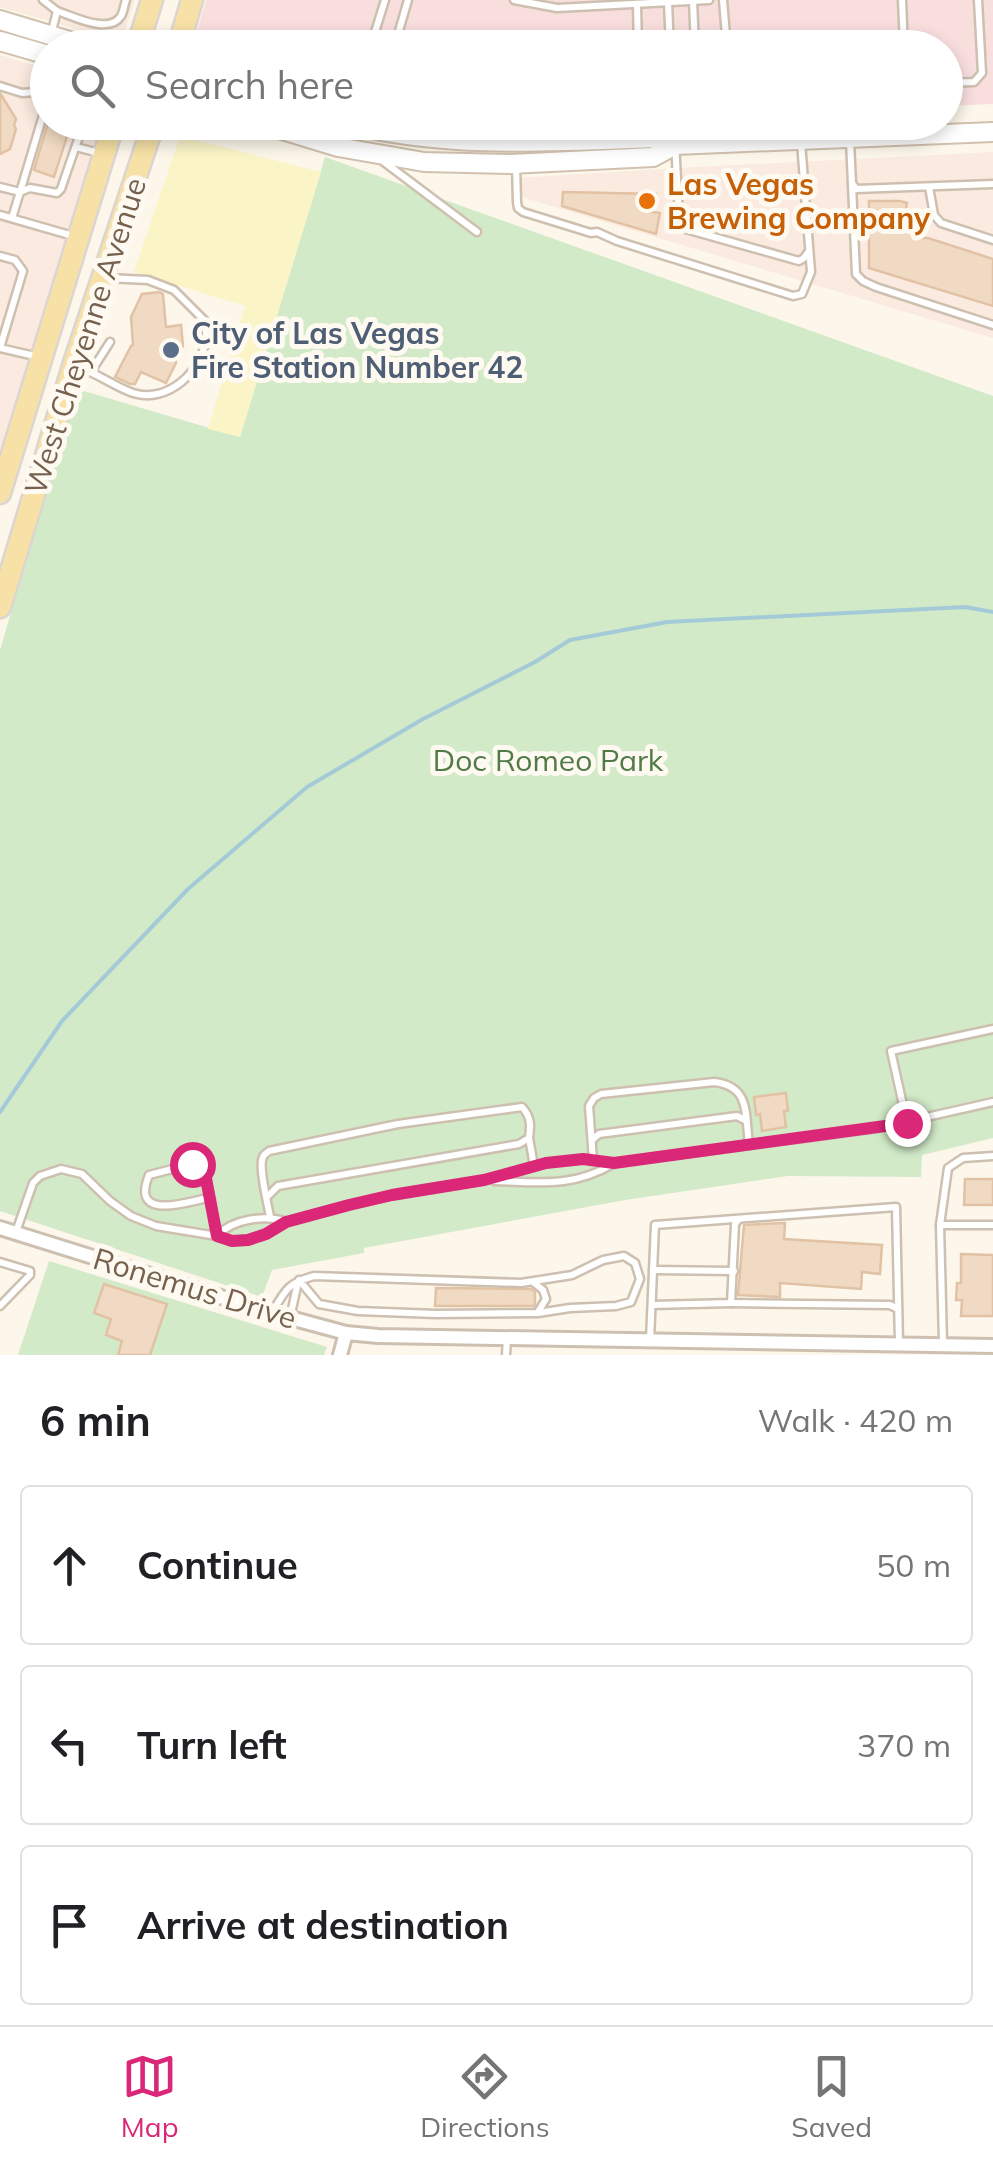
<!DOCTYPE html>
<meta charset="utf-8">
<style>
:root{--surface:#fff;--page:#f2f2f2;--text:#202124;--muted:#757577;--line:#e0e0e0;--accent:#db2777}
body{margin:0;font-family:Mulish,sans-serif;background:var(--page);color:var(--text)}
.stop{position:absolute;width:30px;height:30px;margin:-22px;border:8px solid #db2777;border-radius:50%;background:#fff}
.stop.end{background:#db2777;border-color:#fff;box-shadow:0 2px 10px #0008}
.list{margin:0;padding:0;list-style:none}
h2{display:flex;justify-content:space-between;align-items:center;height:130px;margin:0;padding:0 40px;font-size:42px}
h2 small{font-size:32px;font-weight:400;color:var(--muted)}
.list li{display:grid;grid-template-columns:65px 1fr auto;gap:30px;align-items:center;box-sizing:border-box;height:160px;margin:0 20px 20px;padding:0 20px;border:2px solid var(--line);border-radius:10px}
.list b{display:block;font-size:38px;white-space:nowrap}
.list em{font-size:32px;font-style:normal;color:var(--muted)}
.icon{flex:none;width:55px;height:55px;fill:none;stroke:currentColor;stroke-width:2;stroke-linecap:round;stroke-linejoin:round}
.map{position:relative;flex:none;width:993px;height:1355px;overflow:hidden}
.search{position:absolute;background:var(--surface);box-shadow:0 5px 15px #0003;left:30px;right:30px;top:30px;height:110px;display:flex;align-items:center;gap:25px;box-sizing:border-box;padding:0 35px;border-radius:55px;color:var(--muted);font-size:38px}
.sheet{height:670px;background:var(--surface)}
nav{display:flex;justify-content:space-around;align-items:center;box-sizing:border-box;height:140px;border-top:2px solid var(--line);background:var(--surface);font-size:28px;color:var(--muted)}
nav a{display:grid;justify-items:center;gap:5px}
nav .on{color:var(--accent)}
.map>svg:first-child{display:block}
.commercial{fill:#fbeadf}
.medical{fill:#f9dede}
.green{fill:#d2eac8}
.sand{fill:#faf4c7}
.lines{fill:none;stroke-linecap:round;stroke-linejoin:round}
.stream{stroke:#a5cad7;stroke-width:4}
.building{fill:#f0dac3;stroke:#e2c2a4;stroke-width:2.5}
.lane-casing{stroke:#cec0b0;stroke-width:11}
.street-casing{stroke:#cec0b0;stroke-width:18}
.secondary-casing{stroke:#d1c1ae;stroke-width:22}
.primary-casing{stroke:#dbd6d1;stroke-width:25}
.lane{stroke:#fff;stroke-width:6}
.street{stroke:#fff;stroke-width:12}
.secondary{stroke:#fff;stroke-width:18}
.primary{stroke:#f7e1a6;stroke-width:20}
.route{stroke:#db2777;stroke-width:12}
.food-dot{fill:#e8710a;stroke:#fefaf1;stroke-width:4}
.service-dot{fill:#5c6f8a;stroke:#fefaf1;stroke-width:4}
.labels{text-anchor:middle;dominant-baseline:central;stroke-width:10;stroke-linejoin:round;paint-order:stroke}
.food-label{font-size:30px;font-weight:bold;fill:#c56008;stroke:#fefaf1;text-anchor:start}
.service-label{font-size:30px;font-weight:bold;fill:#4e5e75;stroke:#fefaf1;text-anchor:start}
.street-label{font-size:30px;fill:#76614e;stroke:#fefaf1}
.park-label{font-size:30px;fill:#507b46;stroke:#fefaf1}
</style>
<div class="map">
<svg width="993" height="1355" viewBox="0 0 993 1355">
<rect width="100%" height="100%" fill="#fcf7ea"/>
<g class="commercial">
<path d="M0,0H135L121,42L0,7Z"/>
<path d="M0,55L47,69L48,122L104,123L0,459Z"/>
<path d="M993,152V338L518,196V178L676,168Z"/>
</g>
<path class="medical" d="M206,0H993V104L946,106V48H192Z"/>
<g class="green">
<path d="M325,157L993,396V1138L922,1155L921,1177L788,1176L625,1200L364,1248V1253L272,1270L262,1297L0,1211V650L77,389L240,437Z"/>
<path d="M49,1261L327,1347L324,1355H18Z"/>
</g>
<path class="sand" d="M180,136L321,172L240,437L208,429L245,306L134,272Z"/>
<g class="lines">
<path class="stream" d="M0,1112L62,1021L188,889L307,787L423,719L535,662L570,640L667,622L965,607L993,612"/>
</g>
<g class="building">
<path d="M0,93L16,119L14,125L16,129L10,149L0,154Z"/>
<path d="M48,123L69,130L54,177L34,170Z"/>
<path d="M563,192L656,194L651,212L660,213L656,234L562,206Z"/>
<path d="M869,201H900L907,203L904,222L918,226V238H928L993,259V306L869,268Z"/>
<path d="M159,292L163,294L166,327L181,325L183,346L180,352L175,353L176,363L166,383L141,372L135,384H130L115,377L131,346L133,345L131,317L142,294Z"/>
<path d="M786,1093L788,1111H784L786,1127L762,1131L760,1114L756,1115L754,1097Z"/>
<path d="M965,1179H993V1205H964Z"/>
<path d="M785,1223L784,1239L882,1245L880,1274L862,1272L861,1289L780,1283V1297L738,1295L744,1225Z"/>
<path d="M961,1254L993,1255V1316H961L962,1300H956L957,1283H961Z"/>
<path d="M104,1284L167,1304L150,1355H118L122,1341L106,1335L111,1319L94,1313Z"/>
<path d="M436,1288L531,1289L535,1292V1304L534,1306H435Z"/>
</g>
<g class="lines">
<defs>
<g id="lane">
<path d="M43,0L57,11L52,31"/>
<path d="M514,0L557,8L709,0"/>
<path d="M723,0L727,48"/>
<path d="M902,0L904,48"/>
<path d="M693,1L695,48"/>
<path d="M668,3L670,48"/>
<path d="M637,5L638,48"/>
<path d="M57,11C73,16 109,35 121,16C124,11 124,5 126,0"/>
<path d="M370,48L385,0"/>
<path d="M394,48L408,0"/>
<path d="M946,83L974,82L982,73L978,0"/>
<path d="M0,86L22,93L37,92L44,55"/>
<path d="M48,90L37,92L44,112L20,192L30,188L57,193L61,189L84,122"/>
<path d="M674,122L679,218L682,228L799,261L804,258L809,251"/>
<path d="M699,122L701,142"/>
<path d="M850,140L856,274L863,281L876,287L993,325"/>
<path d="M76,147L99,153"/>
<path d="M384,162L477,232"/>
<path d="M516,165L517,202L518,208L523,212L591,233L597,232L617,241L793,296L802,294L811,272L801,142"/>
<path d="M852,183L856,189L993,184"/>
<path d="M0,187L20,192L12,218"/>
<path d="M929,187L934,215L941,223L993,240"/>
<path d="M0,215L73,236"/>
<path d="M0,256L15,260L23,271L0,348L39,357"/>
<path d="M75,366C96,372 113,386 133,393C168,404 203,371 206,337C207,332 205,327 205,321L174,290L148,280L107,278"/>
<path d="M88,369L94,367L110,342"/>
<path d="M907,1123L891,1051L993,1029"/>
<path d="M529,1138L534,1166"/>
<path d="M592,1140L599,1134L737,1116L745,1120"/>
<path d="M593,1160L589,1106L594,1098L601,1094L714,1082C751,1086 745,1115 749,1145"/>
<path d="M494,1181C539,1182 572,1188 613,1164"/>
<path d="M267,1197L278,1186L519,1144L529,1138C531,1125 531,1117 522,1107L398,1124L269,1151C267,1153 264,1154 263,1157C258,1166 268,1205 270,1217"/>
<path d="M211,1199L207,1198C185,1203 130,1221 149,1175L192,1164L204,1168L217,1236"/>
<path d="M940,1225H993"/>
<path d="M16,1232L33,1183L40,1176L61,1169L82,1174L110,1201L131,1216L156,1226L217,1236L232,1241L248,1240L267,1234L287,1222L349,1205L392,1195L484,1180L546,1163L583,1159L614,1163L878,1128L993,1102"/>
<path d="M218,1235C233,1219 264,1215 285,1221"/>
<path d="M0,1262L30,1271V1275L0,1306"/>
<path d="M653,1270L734,1271"/>
<path d="M533,1282L543,1290L546,1299L538,1312"/>
<path d="M731,1303L890,1305L898,1309"/>
<path d="M652,1305L731,1303L735,1224L738,1220"/>
<path d="M272,1313C285,1290 288,1283 314,1276L521,1283L572,1275L603,1260L624,1256L635,1263L640,1279L631,1302L616,1306L570,1308L538,1313L436,1314L358,1311L319,1304L299,1280"/>
<path d="M290,1318L298,1282"/>
<path d="M650,1340L655,1225L896,1207L899,1343"/>
<path d="M943,1343L940,1225L948,1168L963,1158L993,1156"/>
<path d="M506,1355L507,1338"/>
</g>
<g id="street">
<path d="M0,1228L272,1313L346,1333L378,1336L993,1346"/>
<path d="M340,1355L346,1333"/>
</g>
<g id="secondary">
<path d="M0,20L93,48"/>
<path d="M0,41L48,55"/>
<path d="M256,122L338,147L424,162L510,164L653,157L675,145"/>
<path d="M340,122C444,149 548,142 653,138L675,145L993,132"/>
</g>
<g id="primary">
<path d="M137,48L152,0"/>
<path d="M178,48L192,0"/>
<path d="M0,493L114,122"/>
<path d="M0,607L73,366L154,122"/>
</g>
</defs>
<use href="#lane" class="lane-casing"/>
<use href="#street" class="street-casing"/>
<use href="#secondary" class="secondary-casing"/>
<use href="#primary" class="primary-casing"/>
<use href="#lane" class="lane"/>
<use href="#street" class="street"/>
<use href="#secondary" class="secondary"/>
<use href="#primary" class="primary"/>
</g>
<g class="lines">
<path class="route" d="M192,1164L204,1168L217,1236L232,1241L248,1240L266,1234L286,1222L349,1205L392,1195L484,1180L546,1163L583,1159L614,1163L907,1123"/>
</g>
<circle class="food-dot" cx="647" cy="201" r="10"/>
<circle class="service-dot" cx="171" cy="350" r="10"/>
<g class="labels">
<g class="food-label">
<text x="667" y="184">Las Vegas<tspan x="667" dy="34">Brewing Company</tspan></text>
</g>
<g class="service-label">
<text x="191" y="333">City of Las Vegas<tspan x="191" dy="34">Fire Station Number 42</tspan></text>
</g>
<g class="street-label">
<text transform="translate(85 336) rotate(-72)">West Cheyenne Avenue</text>
<text transform="translate(195 1288) rotate(17)">Ronemus Drive</text>
</g>
<g class="park-label">
<text x="548" y="760">Doc Romeo Park</text>
</g>
</g>
</svg>
<div class="stop" style="left:192px;top:1164px"></div>
<div class="stop end" style="left:907px;top:1123px"></div>
<div class="search"><svg class="icon" aria-label="search" viewBox="0 0 24 24"><circle cx="10" cy="10" r="6"/><path d="M15 15l6 6"/></svg>Search here</div>
</div>
<section class="sheet">
<h2>6 min<small>Walk · 420 m</small></h2>
<ul class="list">
<li><svg class="icon" aria-label="ahead" viewBox="0 0 24 24"><path d="M12 20V5M6 11l6-6 6 6"/></svg><div><b>Continue</b></div><em>50 m</em></li>
<li><svg class="icon" aria-label="left" viewBox="0 0 24 24"><path d="M17 20v-9H6M10 6l-5 5 5 5"/></svg><div><b>Turn left</b></div><em>370 m</em></li>
<li><svg class="icon" aria-label="arrive" viewBox="0 0 24 24"><path d="M6 21V4h12l-3 4 3 4H6"/></svg><div><b>Arrive at destination</b></div></li>
</ul>
</section>
<nav>
<a class="on"><svg class="icon" aria-label="map" viewBox="0 0 24 24"><path d="M3 6l6-2 6 2 6-2v14l-6 2-6-2-6 2zM9 4v14M15 6v14"/></svg>Map</a>
<a><svg class="icon" aria-label="directions" viewBox="0 0 24 24"><path d="M12 3l9 9-9 9-9-9zM9 14v-3h6M13 9l2 2-2 2"/></svg>Directions</a>
<a><svg class="icon" aria-label="saved" viewBox="0 0 24 24"><path d="M7 4h10v16l-5-4-5 4z"/></svg>Saved</a>
</nav>
